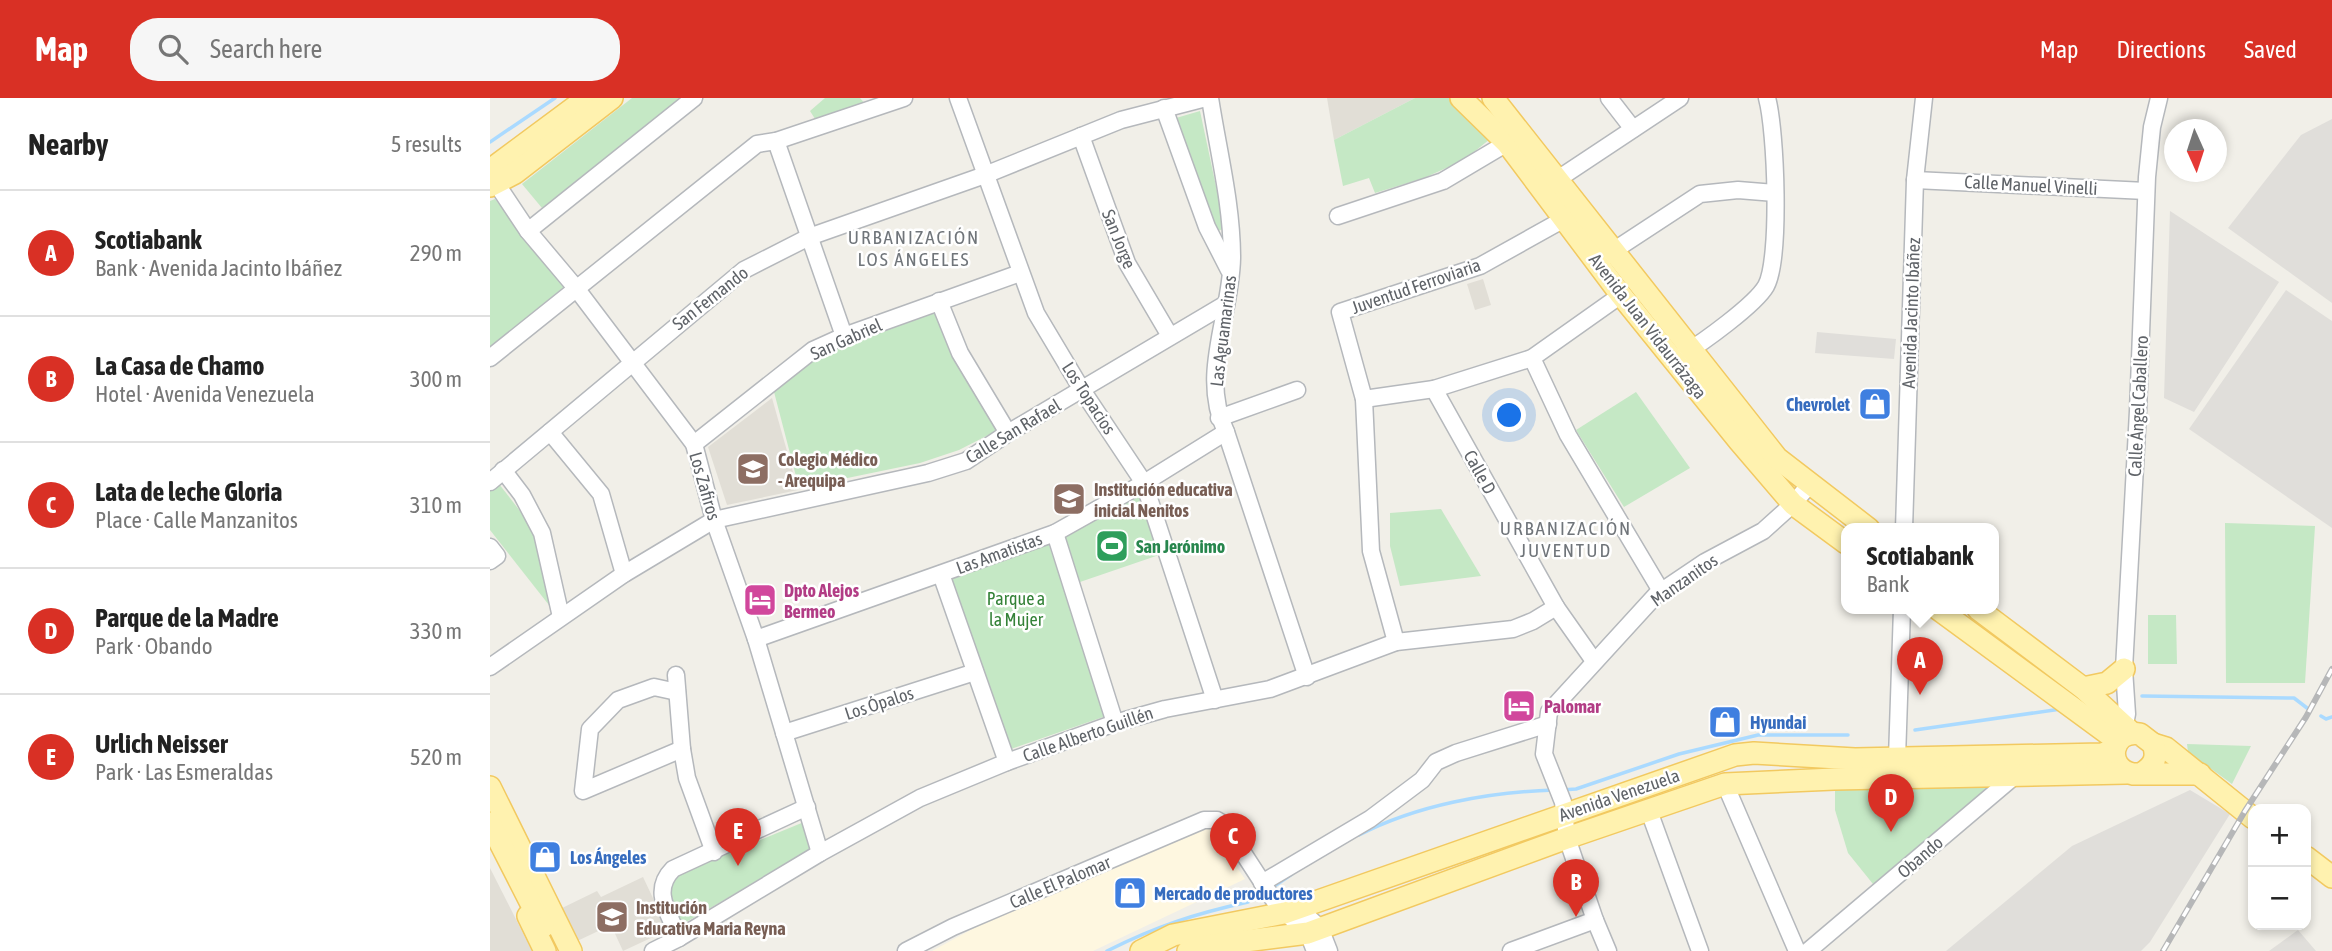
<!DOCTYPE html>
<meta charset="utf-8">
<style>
:root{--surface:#fff;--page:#f6f6f6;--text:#222;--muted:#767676;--line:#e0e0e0;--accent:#d93025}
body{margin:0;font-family:"Asap Condensed",sans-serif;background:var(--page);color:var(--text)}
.controls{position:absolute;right:21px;bottom:21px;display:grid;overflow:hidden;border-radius:14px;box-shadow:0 4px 10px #0003}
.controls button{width:63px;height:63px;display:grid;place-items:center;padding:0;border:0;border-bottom:2px solid var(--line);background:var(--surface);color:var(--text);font:35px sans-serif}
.compass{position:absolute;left:1674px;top:21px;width:63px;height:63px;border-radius:50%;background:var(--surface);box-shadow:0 4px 10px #0003;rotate:177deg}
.you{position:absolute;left:1020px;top:318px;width:24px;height:24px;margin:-18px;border:5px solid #fff;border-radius:50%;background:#1a73e8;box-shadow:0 0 0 10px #1a73e833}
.badge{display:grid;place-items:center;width:46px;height:46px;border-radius:50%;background:var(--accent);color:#fff;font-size:23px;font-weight:700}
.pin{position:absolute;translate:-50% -58px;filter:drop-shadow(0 2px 4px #0008)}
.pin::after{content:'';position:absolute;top:37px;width:24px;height:21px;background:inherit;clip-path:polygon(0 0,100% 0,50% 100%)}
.popup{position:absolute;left:1351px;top:425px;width:158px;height:91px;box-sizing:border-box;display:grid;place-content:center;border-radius:14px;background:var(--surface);filter:drop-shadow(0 2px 5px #0005);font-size:23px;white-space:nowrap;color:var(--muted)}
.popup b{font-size:26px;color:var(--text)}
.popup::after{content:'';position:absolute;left:50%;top:100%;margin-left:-14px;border:14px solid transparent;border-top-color:var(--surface)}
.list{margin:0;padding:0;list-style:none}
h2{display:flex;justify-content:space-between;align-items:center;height:91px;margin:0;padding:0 28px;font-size:30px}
h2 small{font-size:23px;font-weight:400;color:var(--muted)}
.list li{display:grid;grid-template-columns:46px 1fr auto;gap:21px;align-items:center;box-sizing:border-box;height:126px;padding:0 28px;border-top:2px solid var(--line)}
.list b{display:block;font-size:26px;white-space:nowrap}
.list p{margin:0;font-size:23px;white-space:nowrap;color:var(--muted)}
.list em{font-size:23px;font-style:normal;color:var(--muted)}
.icon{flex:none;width:38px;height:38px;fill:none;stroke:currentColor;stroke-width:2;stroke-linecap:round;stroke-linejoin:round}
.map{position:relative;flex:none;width:1842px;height:853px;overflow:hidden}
header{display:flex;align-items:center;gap:42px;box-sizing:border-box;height:98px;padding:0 35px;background:var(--accent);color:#fff}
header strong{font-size:33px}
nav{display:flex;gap:38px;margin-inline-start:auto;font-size:24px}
.search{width:490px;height:63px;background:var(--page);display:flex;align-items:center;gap:18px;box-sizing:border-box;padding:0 24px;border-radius:28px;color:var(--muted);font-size:26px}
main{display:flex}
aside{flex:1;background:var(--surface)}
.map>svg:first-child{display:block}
.commercial{fill:#fef7e0}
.industrial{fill:#e0deda}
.education{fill:#e1ded6}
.green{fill:#c5e8c5}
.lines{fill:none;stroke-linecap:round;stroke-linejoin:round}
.stream{stroke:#aadaff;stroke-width:3.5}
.minor-casing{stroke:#b5b8bc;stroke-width:19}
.major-casing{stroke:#f2c960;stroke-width:24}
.minor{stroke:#fff;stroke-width:16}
.major{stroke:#fff2af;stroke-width:21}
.rail-casing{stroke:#b6b7b8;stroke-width:6}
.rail{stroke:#fff;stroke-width:3.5;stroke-dasharray:10;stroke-linecap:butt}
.labels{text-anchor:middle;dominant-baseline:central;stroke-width:5;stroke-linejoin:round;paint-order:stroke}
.street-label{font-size:18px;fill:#5f6368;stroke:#fff}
.shop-label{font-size:18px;font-weight:bold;fill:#366cbe;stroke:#fff;text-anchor:start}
.education-label{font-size:18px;font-weight:bold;fill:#785e54;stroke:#fff;text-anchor:start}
.leisure-label{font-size:18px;font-weight:bold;fill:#27864d;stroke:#fff;text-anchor:start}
.hotel-label{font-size:18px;font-weight:bold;fill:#b23c85;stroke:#fff;text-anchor:start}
.park-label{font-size:18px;fill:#348238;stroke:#fff}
.neighbourhood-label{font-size:19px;letter-spacing:2px;fill:#70757a;stroke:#fff}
</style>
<header>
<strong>Map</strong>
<div class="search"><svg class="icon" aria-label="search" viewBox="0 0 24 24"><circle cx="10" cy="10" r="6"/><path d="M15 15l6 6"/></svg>Search here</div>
<nav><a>Map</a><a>Directions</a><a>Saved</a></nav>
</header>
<main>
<aside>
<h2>Nearby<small>5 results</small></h2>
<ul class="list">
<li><span class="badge">A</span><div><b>Scotiabank</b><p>Bank · Avenida Jacinto Ibáñez</p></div><em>290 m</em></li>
<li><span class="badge">B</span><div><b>La Casa de Chamo</b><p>Hotel · Avenida Venezuela</p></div><em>300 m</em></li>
<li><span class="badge">C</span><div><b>Lata de leche Gloria</b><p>Place · Calle Manzanitos</p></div><em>310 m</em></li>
<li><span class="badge">D</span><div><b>Parque de la Madre</b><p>Park · Obando</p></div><em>330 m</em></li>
<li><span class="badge">E</span><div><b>Urlich Neisser</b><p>Park · Las Esmeraldas</p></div><em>520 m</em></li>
</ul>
</aside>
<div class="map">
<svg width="1842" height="853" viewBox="0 0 1842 853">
<rect width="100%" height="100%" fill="#f1efe8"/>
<path class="commercial" d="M716,726L755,781L603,853H442L523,809Z"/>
<g class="industrial">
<path d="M1842,21V205L1738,130L1811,37Z"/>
<path d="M1680,113L1789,184L1704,314L1674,300Z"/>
<path d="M1796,192L1842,223V430L1699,331Z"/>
<path d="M1327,234L1406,241L1404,261L1325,255Z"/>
<path d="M1700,692L1740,716L1660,844L1651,853H1456L1582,748Z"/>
<path d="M1808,832L1826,853H1779Z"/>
</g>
<g class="education">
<path d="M837,0H925L844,42Z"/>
<path d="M993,181L1001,207L985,212L977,186Z"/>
<path d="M282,300L308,392L237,407L218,349Z"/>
<path d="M0,770L39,847L42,853H0Z"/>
<path d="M153,779L178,832L133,853L121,827L83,845L68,812L107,793L111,799Z"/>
</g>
<g class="green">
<path d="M142,0H192L52,110L32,86Z"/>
<path d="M335,0H370L376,7L327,24L320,13Z"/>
<path d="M925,0H965L1000,41L974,62L934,80L885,95L879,80L853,88L844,42Z"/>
<path d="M710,13L734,126L733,131L728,133L724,130L686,20Z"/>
<path d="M5,101L75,188L0,250V103Z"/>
<path d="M444,214L464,256L512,330L469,352L430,365L309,390L283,290L331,257Z"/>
<path d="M1146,294L1200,370L1134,409L1086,332Z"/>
<path d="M9,386L41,427L66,516L0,432V393Z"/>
<path d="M649,395L669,457L590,484L574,439Z"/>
<path d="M951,411L991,478L910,488L900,448V415Z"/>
<path d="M1735,425L1825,428L1815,585H1736Z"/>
<path d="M557,441L616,618L521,651L461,480Z"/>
<path d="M1658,517H1686L1687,566H1658Z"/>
<path d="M1697,646L1761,648L1742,686L1698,654Z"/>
<path d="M1498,685L1499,696L1383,786L1358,755L1345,712V688Z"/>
<path d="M314,724L322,751L191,827C184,809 172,792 187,776Z"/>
</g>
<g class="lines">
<g class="stream">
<path d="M0,44L65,0"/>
<path d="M1652,598L1804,600L1817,610"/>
<path d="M1831,618L1836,621L1842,619"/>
<path d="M1425,632L1571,611"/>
<path d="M1072,692L1086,691L1189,656L1268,637H1358"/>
<path d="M869,737C927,707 999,694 1064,692"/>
<path d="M786,787L802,776"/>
<path d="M617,853C667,828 704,816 758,804"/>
</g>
<defs>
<g id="minor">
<path d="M468,0L546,215L592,292L654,385L725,602"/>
<path d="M720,0C728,52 742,106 742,160C741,219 709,276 736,334L817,579"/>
<path d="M1119,0L1143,31"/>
<path d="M674,10L717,129L739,172"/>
<path d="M591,38L637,165L680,238"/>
<path d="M286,43L354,238"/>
<path d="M4,76L12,94L38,133L86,190L204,346L224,422L266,541L330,755"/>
<path d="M1068,81L1190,0"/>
<path d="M1425,82L1656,93"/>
<path d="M848,118L953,83L1017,45"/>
<path d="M38,133L204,0"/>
<path d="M1114,159L1210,96L1248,92L1285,95"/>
<path d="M449,203L470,255L518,335"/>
<path d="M1192,257C1212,245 1265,207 1276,188C1291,161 1286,32 1277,0"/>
<path d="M0,260L267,46L286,43L414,0"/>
<path d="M1042,260L1078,337L1171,493"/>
<path d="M944,291L1066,509L1104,563"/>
<path d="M874,301L944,291L1042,260L1131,197"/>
<path d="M729,320L807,292"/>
<path d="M60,334L111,396L134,476"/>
<path d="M204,346L323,252L354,238L530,175"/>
<path d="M13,372L32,397L52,435L71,519"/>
<path d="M0,384L254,172L319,139L495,77L631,22L716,0"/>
<path d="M1414,431L1425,82L1434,0"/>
<path d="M565,435L625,625"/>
<path d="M0,449L7,458L0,463"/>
<path d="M451,476L517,664"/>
<path d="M266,541L565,435L654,385L736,334"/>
<path d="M906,544L881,453L874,301L850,214L990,168L1076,120"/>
<path d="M0,569L134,476L224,422L438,375L476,363L518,335L734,207"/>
<path d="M186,577L192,651L197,680L224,754"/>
<path d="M187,594L164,589L128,602L100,631L93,693L192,651"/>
<path d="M294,635L485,574"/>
<path d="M1633,636L1637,616L1634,571L1648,313L1657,79L1662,29L1669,0"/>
<path d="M1407,660L1412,511"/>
<path d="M1235,686L1307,853"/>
<path d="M1159,713L1210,853"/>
<path d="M772,785L880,721L932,682L946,664L966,655L1058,626"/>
<path d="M807,809L830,830L839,853"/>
<path d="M189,840C179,815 161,793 183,771L317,709"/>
<path d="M163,853L189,840L330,755L430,700L517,664L625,625L675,611L780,591L906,544L1023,531L1043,523L1066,509"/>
<path d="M416,853L463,829L714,722H727L735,727L787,807L818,835L825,853"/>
<path d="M1021,853L1105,822"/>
<path d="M1118,853L1105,822L1077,740L1073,704L1054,656L1059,614L1166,497L1215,464L1273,433L1303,406L1320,386"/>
<path d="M1318,853L1527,676"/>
</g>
<g id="major">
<path d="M971,0L1017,45L1131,197L1249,343L1303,406L1356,445"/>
<path d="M1003,0L1287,360L1379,431"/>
<path d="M0,72L97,0"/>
<path d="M0,88L25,75L122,0"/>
<path d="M1448,511L1628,643"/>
<path d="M1488,511L1593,590L1642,635"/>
<path d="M1593,590L1617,585L1634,571"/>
<path d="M1663,646L1676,650L1763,720"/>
<path d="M1652,675C1664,668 1668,659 1663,646L1650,636C1621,631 1614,670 1643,676H1710"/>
<path d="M0,689L81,853"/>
<path d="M0,725L53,829"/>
<path d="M1816,759L1842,779"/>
<path d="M38,818L55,853"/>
<path d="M651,853L683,837L794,815L1245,657L1264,655L1365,661L1612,656L1624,652"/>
<path d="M698,853L709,849L818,835L1077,740L1235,686L1344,681L1636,675"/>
</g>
</defs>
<use href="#minor" class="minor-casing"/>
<use href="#major" class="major-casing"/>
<use href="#minor" class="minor"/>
<use href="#major" class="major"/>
<defs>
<path id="rail" d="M1673,853L1755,713L1816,619L1842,571"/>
</defs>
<use href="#rail" class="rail-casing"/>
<use href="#rail" class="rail"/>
</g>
<defs>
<symbol id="shop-square" viewBox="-11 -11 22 22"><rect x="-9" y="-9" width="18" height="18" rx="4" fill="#3f7fe0" stroke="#fff"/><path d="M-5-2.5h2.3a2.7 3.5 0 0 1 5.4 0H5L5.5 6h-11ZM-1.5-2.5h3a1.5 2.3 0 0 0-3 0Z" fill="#fff"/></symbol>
<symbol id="school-square" viewBox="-11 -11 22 22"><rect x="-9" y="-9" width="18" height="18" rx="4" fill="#8d6e63" stroke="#fff"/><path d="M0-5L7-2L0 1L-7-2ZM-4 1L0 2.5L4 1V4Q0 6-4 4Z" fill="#fff"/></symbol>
<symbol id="stadium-square" viewBox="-11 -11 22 22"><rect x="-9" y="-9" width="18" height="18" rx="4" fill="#2e9e5b" stroke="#fff"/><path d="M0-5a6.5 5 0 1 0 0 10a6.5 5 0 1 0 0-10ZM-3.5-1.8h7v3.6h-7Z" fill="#fff"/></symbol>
<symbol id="hotel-square" viewBox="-11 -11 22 22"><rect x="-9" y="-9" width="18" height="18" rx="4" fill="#d1479c" stroke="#fff"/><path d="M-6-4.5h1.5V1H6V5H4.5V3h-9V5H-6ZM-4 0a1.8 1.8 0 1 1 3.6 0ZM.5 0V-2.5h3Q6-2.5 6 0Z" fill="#fff"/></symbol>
</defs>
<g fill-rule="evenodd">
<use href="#shop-square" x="1366" y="287" width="38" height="38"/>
<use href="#school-square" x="244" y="352" width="38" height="38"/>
<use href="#school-square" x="560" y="382" width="38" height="38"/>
<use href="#stadium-square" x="603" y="429" width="38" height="38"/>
<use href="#hotel-square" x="251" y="483" width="38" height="38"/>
<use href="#hotel-square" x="1010" y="589" width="38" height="38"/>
<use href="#shop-square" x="1216" y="605" width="38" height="38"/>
<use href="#shop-square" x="36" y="740" width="38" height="38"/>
<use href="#shop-square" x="621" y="776" width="38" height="38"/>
<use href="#school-square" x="103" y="800" width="38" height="38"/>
</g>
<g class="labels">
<g class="street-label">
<text transform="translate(1541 87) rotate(3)">Calle Manuel Vinelli</text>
<text transform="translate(629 141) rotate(68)">San Jorge</text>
<text transform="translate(926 188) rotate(-19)">Juventud Ferroviaria</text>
<text transform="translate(220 200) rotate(-38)">San Fernando</text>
<text transform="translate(1421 215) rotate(-88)">Avenida Jacinto Ibáñez</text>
<text transform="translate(1158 228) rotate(52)">Avenida Juan Vidaurrázaga</text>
<text transform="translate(733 233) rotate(-83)">Las Aguamarinas</text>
<text transform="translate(356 241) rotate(-24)">San Gabriel</text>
<text transform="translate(599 300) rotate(57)">Los Topacios</text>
<text transform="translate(1648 308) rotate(-87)">Calle Ángel Caballero</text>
<text transform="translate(523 333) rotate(-31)">Calle San Rafael</text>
<text transform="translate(990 374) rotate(61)">Calle D</text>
<text transform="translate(215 388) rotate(74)">Los Zafiros</text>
<text transform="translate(509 455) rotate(-20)">Las Amatistas</text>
<text transform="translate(1194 482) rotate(-35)">Manzanitos</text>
<text transform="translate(389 605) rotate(-18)">Los Ópalos</text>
<text transform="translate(598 636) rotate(-19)">Calle Alberto Guillén</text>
<text transform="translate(1129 697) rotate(-19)">Avenida Venezuela</text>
<text transform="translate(1430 759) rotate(-41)">Obando</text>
<text transform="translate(570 784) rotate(-23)">Calle El Palomar</text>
</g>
<g class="shop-label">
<text x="1360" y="306" text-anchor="end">Chevrolet</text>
<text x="1260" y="624">Hyundai</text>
<text x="80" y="759">Los Ángeles</text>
<text x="664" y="795">Mercado de productores</text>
</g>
<g class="education-label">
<text x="288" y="361">Colegio Médico<tspan x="288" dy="21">- Arequipa</tspan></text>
<text x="604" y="391">Institución educativa<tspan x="604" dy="21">inicial Nenitos</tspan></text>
<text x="146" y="809">Institución<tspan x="146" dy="21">Educativa Maria Reyna</tspan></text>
</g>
<g class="leisure-label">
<text x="646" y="448">San Jerónimo</text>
</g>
<g class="hotel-label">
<text x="294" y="492">Dpto Alejos<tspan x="294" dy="21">Bermeo</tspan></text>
<text x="1054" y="608">Palomar</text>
</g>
<g class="park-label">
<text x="526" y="500">Parque a<tspan x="526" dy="21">la Mujer</tspan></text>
</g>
<g class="neighbourhood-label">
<text x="424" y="139">URBANIZACIÓN<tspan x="424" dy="22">LOS ÁNGELES</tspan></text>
<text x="1076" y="430">URBANIZACIÓN<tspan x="1076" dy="22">JUVENTUD</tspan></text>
</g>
</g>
</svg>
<div class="controls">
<button>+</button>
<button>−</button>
</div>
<svg class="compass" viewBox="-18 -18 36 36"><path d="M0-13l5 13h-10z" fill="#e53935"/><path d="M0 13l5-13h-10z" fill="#767676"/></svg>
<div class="you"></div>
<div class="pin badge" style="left:1430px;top:597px">A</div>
<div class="popup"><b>Scotiabank</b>Bank</div>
<div class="pin badge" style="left:1086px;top:819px">B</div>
<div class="pin badge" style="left:743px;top:773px">C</div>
<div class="pin badge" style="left:1401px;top:734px">D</div>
<div class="pin badge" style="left:248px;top:768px">E</div>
</div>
</main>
